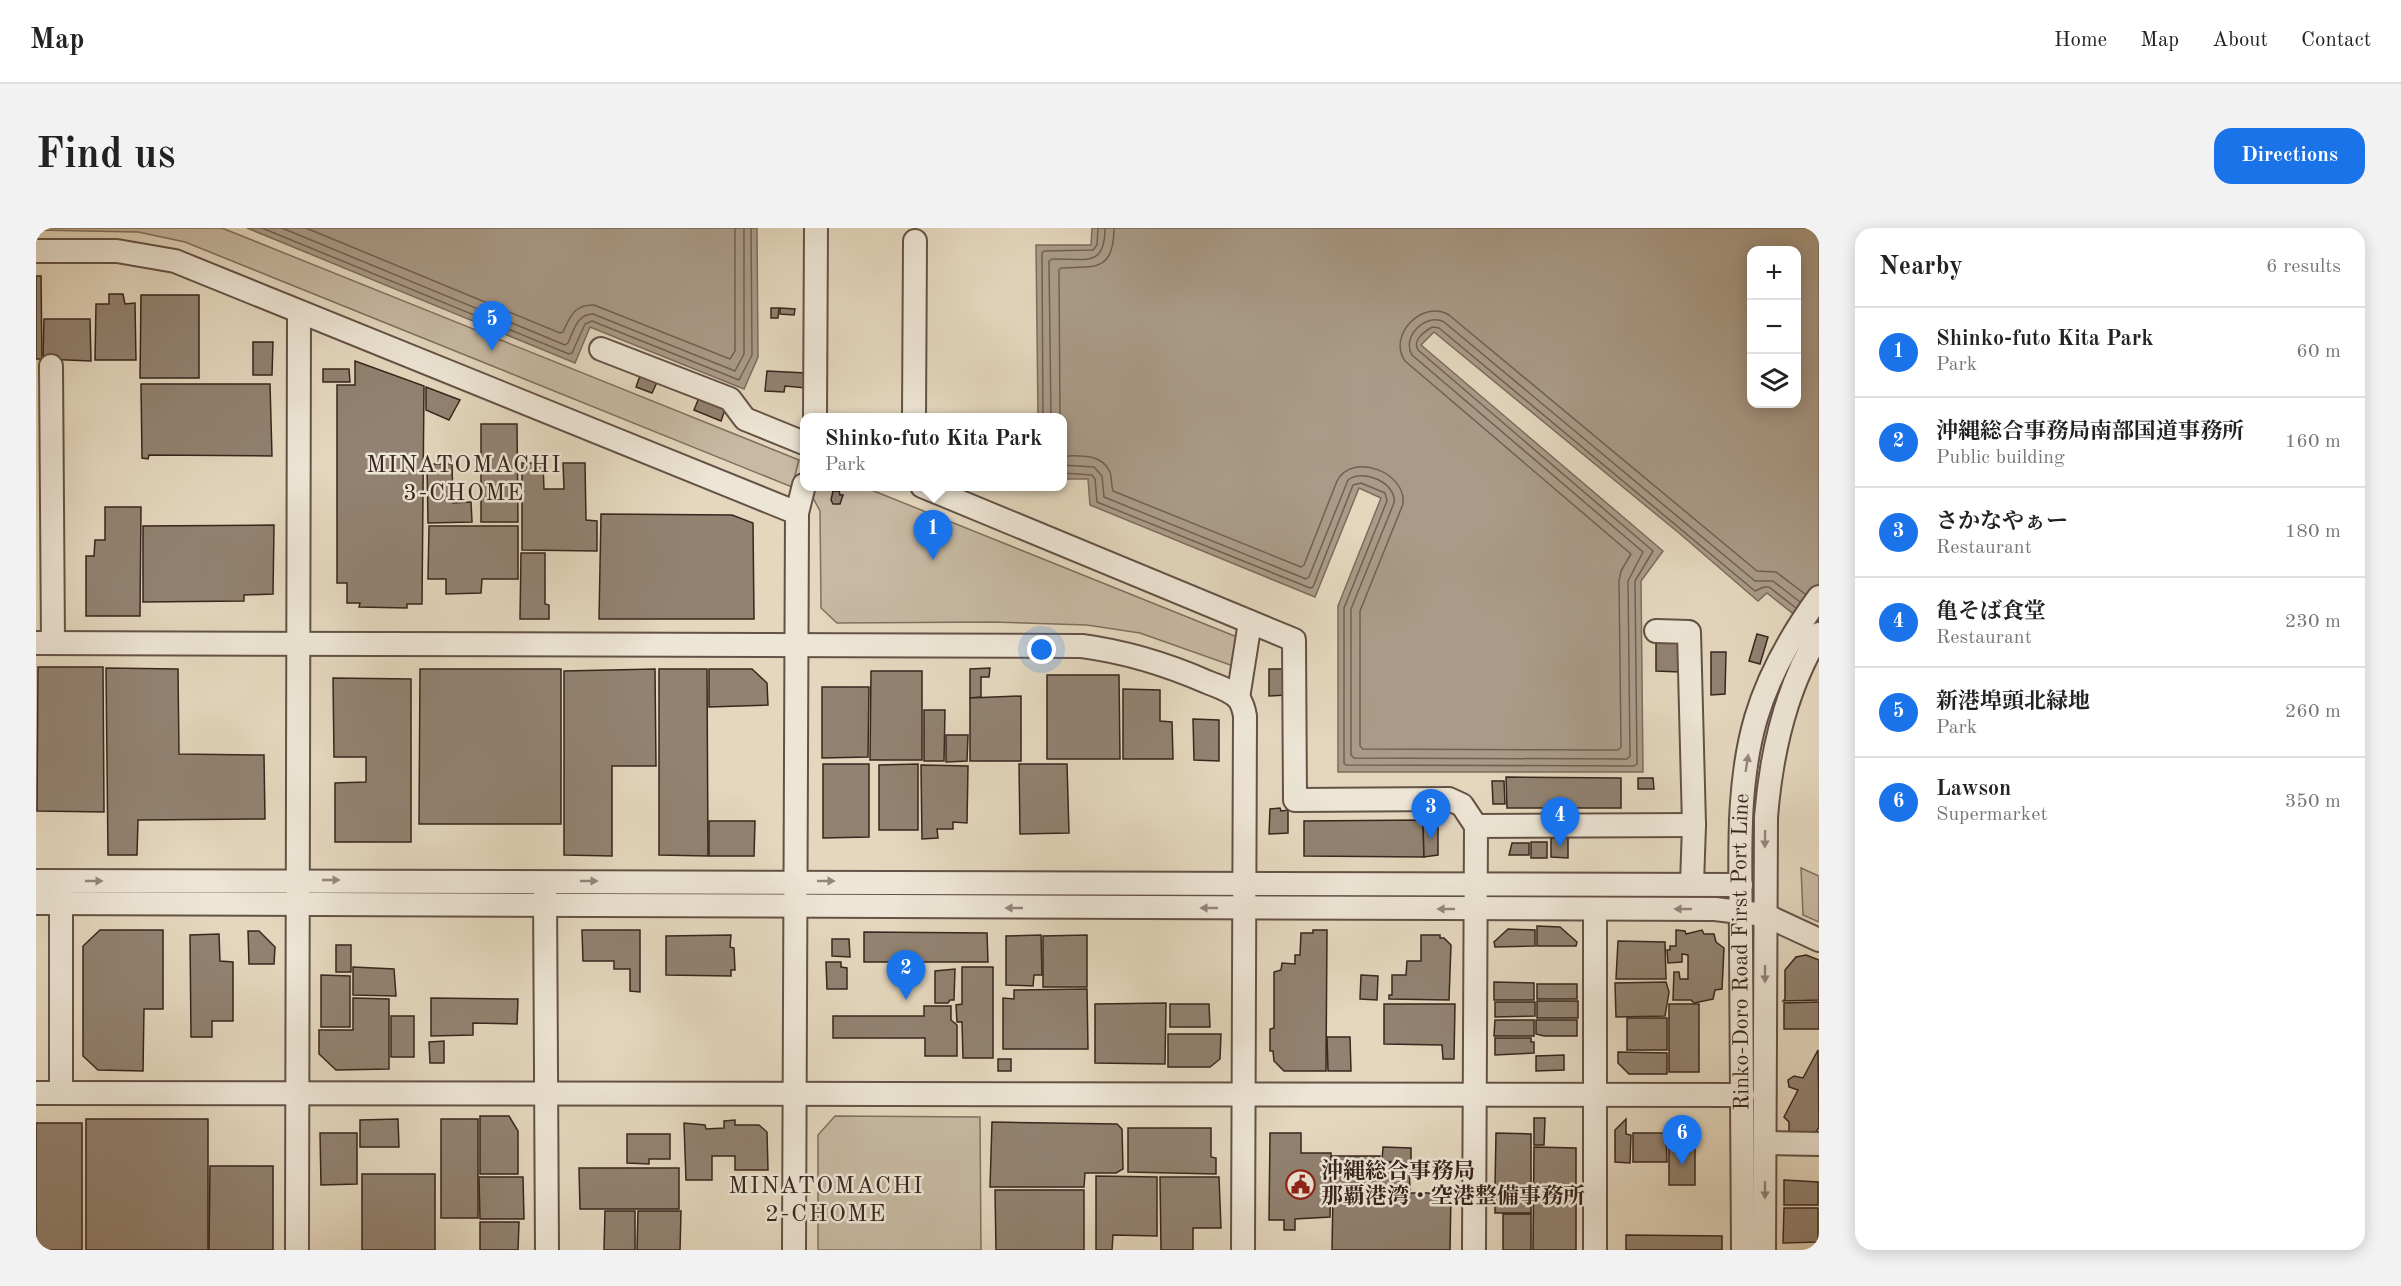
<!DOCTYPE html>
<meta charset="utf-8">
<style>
:root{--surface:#fff;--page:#f2f2f2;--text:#222;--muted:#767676;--line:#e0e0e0;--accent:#1a73e8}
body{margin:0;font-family:"Old Standard TT","Noto Serif JP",serif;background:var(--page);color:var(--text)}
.controls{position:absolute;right:18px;top:18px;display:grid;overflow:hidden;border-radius:12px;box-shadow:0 3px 15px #0003}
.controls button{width:54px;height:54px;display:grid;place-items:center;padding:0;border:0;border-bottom:2px solid var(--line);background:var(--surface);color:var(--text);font:30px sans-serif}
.you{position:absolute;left:1006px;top:422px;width:21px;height:21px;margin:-15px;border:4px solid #fff;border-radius:50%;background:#1a73e8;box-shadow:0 0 0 9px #1a73e833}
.badge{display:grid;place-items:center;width:39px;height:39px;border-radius:50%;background:var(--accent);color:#fff;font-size:20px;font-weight:700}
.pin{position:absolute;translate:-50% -50px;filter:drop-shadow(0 2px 3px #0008)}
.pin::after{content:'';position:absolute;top:32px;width:21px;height:18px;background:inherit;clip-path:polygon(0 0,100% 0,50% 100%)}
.popup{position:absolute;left:764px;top:185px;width:267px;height:78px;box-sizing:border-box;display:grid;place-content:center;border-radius:12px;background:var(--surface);filter:drop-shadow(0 2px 4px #0005);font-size:20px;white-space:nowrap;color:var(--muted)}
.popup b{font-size:22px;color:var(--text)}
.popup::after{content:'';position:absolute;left:50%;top:100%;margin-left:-12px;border:12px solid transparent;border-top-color:var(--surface)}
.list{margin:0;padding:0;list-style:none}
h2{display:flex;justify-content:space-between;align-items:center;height:78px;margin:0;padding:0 24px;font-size:26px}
h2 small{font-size:20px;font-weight:400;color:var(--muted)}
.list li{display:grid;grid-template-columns:39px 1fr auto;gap:18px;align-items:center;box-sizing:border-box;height:90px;padding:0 24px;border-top:2px solid var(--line)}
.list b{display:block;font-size:22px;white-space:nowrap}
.list p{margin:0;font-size:20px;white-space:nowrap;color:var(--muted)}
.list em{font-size:20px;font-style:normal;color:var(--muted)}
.icon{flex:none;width:33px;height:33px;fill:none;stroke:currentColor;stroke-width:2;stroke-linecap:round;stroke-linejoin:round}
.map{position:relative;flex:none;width:1783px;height:1022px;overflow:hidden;border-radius:18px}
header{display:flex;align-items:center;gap:36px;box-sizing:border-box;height:84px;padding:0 30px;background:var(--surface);border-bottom:2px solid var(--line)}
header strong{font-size:28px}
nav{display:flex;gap:33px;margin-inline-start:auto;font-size:21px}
.intro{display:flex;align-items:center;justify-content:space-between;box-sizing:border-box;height:144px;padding:0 36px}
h1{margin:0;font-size:42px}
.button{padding:15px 27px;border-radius:18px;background:var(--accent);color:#fff;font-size:21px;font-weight:700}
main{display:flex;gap:36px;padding:0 36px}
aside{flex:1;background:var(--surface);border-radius:18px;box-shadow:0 3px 15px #0003}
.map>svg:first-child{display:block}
.green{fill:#c7b9a3;stroke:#807060;stroke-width:1.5}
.water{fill:#aa9b88;stroke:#7d6c5e;stroke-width:1.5;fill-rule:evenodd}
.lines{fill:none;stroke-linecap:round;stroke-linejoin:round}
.shore{stroke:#726053;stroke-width:1.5}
.building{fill:#928271;stroke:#39261e;stroke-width:1.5}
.minor-casing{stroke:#645246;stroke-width:26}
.minor{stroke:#ede5d5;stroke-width:22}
.oneway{fill:#93867a}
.labels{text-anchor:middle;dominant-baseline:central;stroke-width:5;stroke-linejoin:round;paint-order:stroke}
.street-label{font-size:22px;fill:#39261e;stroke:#ede5d5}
.poi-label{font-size:22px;font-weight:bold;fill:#39261e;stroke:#ede5d5;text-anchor:start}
.neighbourhood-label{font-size:24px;letter-spacing:1.5px;fill:#39261e;stroke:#ede5d5}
</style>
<header>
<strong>Map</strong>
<nav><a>Home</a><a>Map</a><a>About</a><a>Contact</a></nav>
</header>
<div class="intro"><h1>Find us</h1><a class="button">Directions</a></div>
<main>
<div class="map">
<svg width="1783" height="1022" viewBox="0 0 1783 1022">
<rect width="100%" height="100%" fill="#e4d7be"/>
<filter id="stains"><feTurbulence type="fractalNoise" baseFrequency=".00333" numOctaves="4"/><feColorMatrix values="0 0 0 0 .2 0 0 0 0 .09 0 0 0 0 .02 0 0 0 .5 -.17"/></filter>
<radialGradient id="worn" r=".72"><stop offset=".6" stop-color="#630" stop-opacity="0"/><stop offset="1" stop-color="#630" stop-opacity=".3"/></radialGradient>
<g class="green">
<path d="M0,0H186L763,232L756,259L149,14L102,4L0,2Z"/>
<path d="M779,259H828L1206,411L1200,439L1104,405L1051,397L957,394L801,395L785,380L784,283L776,268Z"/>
<path d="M1765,640L1783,648V694L1767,687Z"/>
<path d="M799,888L944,889L945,1022H782V907Z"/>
</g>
<g class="water">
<path d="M211,0H721L722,129L708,161L554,99L539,135Z"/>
<path d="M1056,0H1783V406L1731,365L1722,373L1643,305L1398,104L1385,117L1627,323L1605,353L1607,544H1302V378L1345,270L1323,260L1279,369L1054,277L1052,251H1026V190L1002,189L1000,17H1055ZM1716,22H1760V176H1716Z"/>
</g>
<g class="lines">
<g class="shore">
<path d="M226,0L533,126L536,125L549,96L556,93L703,152L716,127L715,0"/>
<path d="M246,0L529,117L532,115C538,102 541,86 557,86L699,143L708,126V0"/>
<path d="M270,0L524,105L527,104C534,88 539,76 558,77L694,131L699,123V0"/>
<path d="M1007,190L1006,25L1008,23L1057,22L1061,17L1062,0"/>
<path d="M1015,190L1013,33L1016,31C1048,30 1069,41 1069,0"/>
<path d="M1024,190L1023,42L1025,40C1061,39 1078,42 1078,0"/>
<path d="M1026,228C1043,228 1066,225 1074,244C1076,250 1075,257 1077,263L1265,339L1268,337L1301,253C1317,223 1371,245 1367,276L1324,383V518L1327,521L1582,522L1585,519L1583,353L1585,343L1595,326L1369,133C1351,107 1387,71 1413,87L1721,343L1740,344L1769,366"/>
<path d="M1026,237L1058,239L1066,248L1068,269L1270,351L1273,349L1312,252C1327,240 1361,255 1358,275L1315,381V527L1318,530L1591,531L1594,528L1592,353L1607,324L1376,127C1365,109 1390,84 1408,94L1719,353H1737L1764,374"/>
<path d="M1026,245L1056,247L1059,251L1061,274L1274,360L1277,359L1317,257L1325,255L1349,265L1351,273L1308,380V535L1310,537L1598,538L1601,536L1599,353L1617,323L1382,122C1376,112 1388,104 1396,99L1403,100L1719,363L1728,359H1733L1760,380"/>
</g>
</g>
<g class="building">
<path d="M0,48H5L6,131H0Z"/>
<path d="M73,66H87L89,76L99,75L100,132H59L60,76H73Z"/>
<path d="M105,67H163V150H104Z"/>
<path d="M735,80H743L742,90H735Z"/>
<path d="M744,80L759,81L758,87L744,86Z"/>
<path d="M8,91H54L55,133L7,131Z"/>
<path d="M217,114H237L236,147H217Z"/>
<path d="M319,133L388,158L386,376H371V380L323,379L324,375H311V355H301V157H319Z"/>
<path d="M287,141H313L314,154H287Z"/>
<path d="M731,143L770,145V160L749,158L748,164L729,163Z"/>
<path d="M605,145L622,152L616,165L600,159Z"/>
<path d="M105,156H234L236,228L113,227L112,231L106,230Z"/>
<path d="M390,159L424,172L413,192L390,182Z"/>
<path d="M664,167L690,179L685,193L658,182Z"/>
<path d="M445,196H481L482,294H445Z"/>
<path d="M486,235H507L508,261H528L527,235H549L550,292L561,293V323L486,322Z"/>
<path d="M391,236H416L417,275L435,274L436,294L392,295Z"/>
<path d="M797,263H803L804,267H807L804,276H797L795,272Z"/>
<path d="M69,279H105L104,388H50V328H58L59,312H69Z"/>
<path d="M565,286L696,287L717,295L718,391H563Z"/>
<path d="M238,297L237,366L208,367V373L107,374V298Z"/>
<path d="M393,298H482V351H446L445,365L410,366V351H392Z"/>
<path d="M485,325H509V376L513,377V391H484Z"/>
<path d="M1721,406L1732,409L1724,436L1713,433Z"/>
<path d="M1620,413H1646L1644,444L1620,443Z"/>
<path d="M1675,424H1690L1689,466L1675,467Z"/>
<path d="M2,439H67L68,584L1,583Z"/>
<path d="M70,440L142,441L143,526L228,527L229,591L102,592L101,627H72Z"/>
<path d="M954,440L953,449H945V469L934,470V441Z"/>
<path d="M384,441H525V596H383Z"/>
<path d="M619,441L620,538H576V628L528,627V443Z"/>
<path d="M623,441H671L672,628L623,627Z"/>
<path d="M673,441H716L731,455L732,477L673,479Z"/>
<path d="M1233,441H1249L1250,467L1233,468Z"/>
<path d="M835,443H886V532H834Z"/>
<path d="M1011,447H1083L1084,531H1011Z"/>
<path d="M297,450L375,451V614H299V555L330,554V529H298Z"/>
<path d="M786,459H833L832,529L786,530Z"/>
<path d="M1087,461L1124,462V493L1136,494L1137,531H1087Z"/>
<path d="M985,468V533H934V470Z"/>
<path d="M888,482H909L908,533H888Z"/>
<path d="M1157,491L1183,492V533L1158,532Z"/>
<path d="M910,507H932L931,533L910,534Z"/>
<path d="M787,536H833V609L787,610Z"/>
<path d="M882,536V602H843V537Z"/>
<path d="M983,536H1031L1033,605L984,606Z"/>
<path d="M885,537L932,538L931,595L917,594V601H901L902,610L886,611Z"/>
<path d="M1470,549L1585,550V580H1471Z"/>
<path d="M1602,550H1617L1618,561H1602Z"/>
<path d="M1456,553H1468L1469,576H1457Z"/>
<path d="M1244,580L1245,583L1252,582V605L1233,606L1234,581Z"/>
<path d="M1387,592L1388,629L1268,628V593Z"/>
<path d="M673,593H719L718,628H673Z"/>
<path d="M1402,593V627L1388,629L1387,594Z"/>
<path d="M1532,609V630L1515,629V610Z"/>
<rect x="1495" y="614" width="16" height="16"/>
<path d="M1476,615H1493V627H1473Z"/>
<path d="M1501,698L1524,699L1541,714L1540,718H1501Z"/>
<path d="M1472,701L1499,702V718L1459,719L1458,714Z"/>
<path d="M64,702H127V781H108L107,843L62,842L47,828V718Z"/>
<path d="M546,702H604V764L594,763V741H578V733H547Z"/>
<path d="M1277,702H1291L1290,843H1248L1238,833L1237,823H1234V801L1238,800V744L1245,742L1246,735L1259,736V727H1264L1265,705H1277Z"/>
<path d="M1640,702L1649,703L1650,706L1666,702L1668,706H1678L1680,714L1688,720L1686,761L1679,762L1677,771L1658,775L1655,772H1637L1638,744H1643L1644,751H1652V727L1646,726V734L1632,735L1631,722H1634V718H1640Z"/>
<path d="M212,703H223L239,719L238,736H213Z"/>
<path d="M828,704L951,705L952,734H828Z"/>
<path d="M183,706L184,733L197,734V793H176V809H155L154,707Z"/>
<path d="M695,707L694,719L698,720L699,742H695V748L630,747V708Z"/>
<path d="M1005,707L1006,747H998L997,758L970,757V708Z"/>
<path d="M1051,707V759H1007V708Z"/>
<path d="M1385,707H1404V710H1408L1415,717L1413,772L1353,771V767H1356V747H1370L1371,733H1385Z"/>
<path d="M796,711H813L814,729L796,728Z"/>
<path d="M1582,713L1629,714L1630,751H1580Z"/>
<rect x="300" y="717" width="15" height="27"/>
<path d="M1770,727L1783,732V772L1747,773L1749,771V742L1760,729Z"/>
<path d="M790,734H805V739L811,740V761H791Z"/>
<path d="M317,739L358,741L360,768L317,767Z"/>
<path d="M926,739H957V830H927L926,794H921L920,777L926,776Z"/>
<path d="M919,741L918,772H914L912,775H899V743Z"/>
<path d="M285,747L314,748V799H285Z"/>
<path d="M1325,747L1342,748L1341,772L1324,771Z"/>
<path d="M1458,754L1498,755V772H1458Z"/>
<path d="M1630,754L1633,764L1629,788L1580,789L1579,755Z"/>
<rect x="1501" y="756" width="40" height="15"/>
<path d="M1051,761L1052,821H967V770L978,771V762Z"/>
<path d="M317,770L353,771V841L300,842L283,826V802H317Z"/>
<path d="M395,770L482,771L481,796L437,795V807L395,808Z"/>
<rect x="1501" y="773" width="41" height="17"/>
<path d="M1459,774H1499V788L1459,789Z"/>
<path d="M1783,774V801H1748V775Z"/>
<path d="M1130,775L1129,836L1059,835V776Z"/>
<path d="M1134,776H1173L1174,799H1134Z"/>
<path d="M1348,776H1419L1418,831H1407L1406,817L1348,816Z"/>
<rect x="1633" y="776" width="30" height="68"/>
<path d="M888,778H915V792L921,797V828H889V810H797V788H888Z"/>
<rect x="355" y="788" width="23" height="41"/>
<rect x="1591" y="790" width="40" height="32"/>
<path d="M1459,792H1498V808H1458Z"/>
<path d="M1500,792H1541V808H1508L1500,806Z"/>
<path d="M1132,806H1185L1184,831L1174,839H1132Z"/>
<path d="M1291,809H1314L1315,843H1292Z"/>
<path d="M1459,810H1495V814H1498V825L1459,827Z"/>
<path d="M408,813V835H394L393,814Z"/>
<path d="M1782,822L1783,899L1780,904L1753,905V894L1748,889L1762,862L1753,859L1752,852L1758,848L1767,850Z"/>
<path d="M1582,824L1631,825V846H1593L1582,835Z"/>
<path d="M1528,827V842L1500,843V828Z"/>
<rect x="962" y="831" width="13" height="12"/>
<path d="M444,888H473L482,903V946H444Z"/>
<path d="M1498,890H1509L1508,917H1498Z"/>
<rect x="50" y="891" width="122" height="131"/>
<path d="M362,891L363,919H324V892Z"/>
<rect x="405" y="891" width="37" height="99"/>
<path d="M1590,891V906L1595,907L1594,935L1579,934V902Z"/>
<path d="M699,892V897H723L731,904L732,942H699V928H676V952H650L648,895L669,897L670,901L688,900V893Z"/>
<path d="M956,894L1081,896L1086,901L1087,941L1080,945H1049L1048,959H954Z"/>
<rect x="0" y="895" width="46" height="127"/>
<path d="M1092,900H1175V929L1180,930V946L1092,944Z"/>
<path d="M284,905H321V956L285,957Z"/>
<path d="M1234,905H1265V925H1295L1294,989L1259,991V1002H1248V992H1233Z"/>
<path d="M1460,905L1495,906V958L1459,959Z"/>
<path d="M1597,905H1630L1631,934H1597Z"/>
<path d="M591,906H634V931H613V936L591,935Z"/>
<rect x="1633" y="916" width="26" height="41"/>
<path d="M1347,919L1375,920V935L1346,933Z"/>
<path d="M1498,919L1540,920V1022H1497Z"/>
<path d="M1296,928H1344V963L1296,962Z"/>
<path d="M1347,934L1373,936L1374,962H1347Z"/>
<path d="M174,938H237V1022H173Z"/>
<path d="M543,940H643V981H544Z"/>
<rect x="326" y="946" width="73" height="76"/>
<path d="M1060,948L1121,949V1008L1077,1007L1076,1022H1060Z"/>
<path d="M443,949H487L488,991H444Z"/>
<path d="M1124,949H1183L1185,1000H1157V1022H1125Z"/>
<path d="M1748,952L1782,954V977H1748Z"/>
<path d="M1495,960V985H1459V961Z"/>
<path d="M959,962H1048V1022H960Z"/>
<path d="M1297,965H1415L1414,1022H1296Z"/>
<path d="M1748,980H1782V1014L1747,1015Z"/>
<path d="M569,983H599V1022H568Z"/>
<path d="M602,983H645L644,1022H601Z"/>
<rect x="1467" y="986" width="28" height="36"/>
<path d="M444,994H483L482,1022H444Z"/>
<path d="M1590,1007L1686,1008V1022H1590Z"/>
</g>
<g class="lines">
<defs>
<g id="minor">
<path d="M0,23H81L139,33L761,285"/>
<path d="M565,121L694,171L709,191L768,215"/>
<path d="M15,138L17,415"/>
<path d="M779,190L780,0"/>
<path d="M878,190L879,13"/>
<path d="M886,258L1258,412L1259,572L1413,571L1426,577L1440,598"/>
<path d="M1620,403L1653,404L1658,597L1656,656"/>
<path d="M0,415L1046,418C1091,424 1130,436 1171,454C1181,458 1195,462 1203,471C1207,477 1208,482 1209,488L1207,1022"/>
<path d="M1202,470L1214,394"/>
<path d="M0,653L1705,657"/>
<path d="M25,660V865"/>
<path d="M509,664L511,1022"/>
<path d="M0,675L1679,681L1729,687L1783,712"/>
<path d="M1559,682V1022"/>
<path d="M0,865L1707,867"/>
<path d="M1729,915L1783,916"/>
<path d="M261,1022L263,84"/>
<path d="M758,1022L761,285L768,257"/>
<path d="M1438,1022L1440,598L1658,597"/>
<path id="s1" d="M1707,1022C1707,920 1706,818 1705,717C1705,642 1699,562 1720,490C1733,446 1756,406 1783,369"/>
<path d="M1728,1022L1730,589C1735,527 1750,460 1783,406"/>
</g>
</defs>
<use href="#minor" class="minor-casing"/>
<use href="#minor" class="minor"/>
</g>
<defs><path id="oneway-solid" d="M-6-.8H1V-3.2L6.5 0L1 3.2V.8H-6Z" transform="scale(1.5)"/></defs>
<g class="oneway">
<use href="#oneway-solid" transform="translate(1711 535) rotate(-81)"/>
<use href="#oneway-solid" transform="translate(1729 611) rotate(91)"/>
<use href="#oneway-solid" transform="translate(295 652)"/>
<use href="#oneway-solid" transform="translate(58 653)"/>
<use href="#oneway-solid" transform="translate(553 653)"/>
<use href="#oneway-solid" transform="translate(790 653)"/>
<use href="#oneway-solid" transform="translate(978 680) rotate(-180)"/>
<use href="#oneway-solid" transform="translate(1173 680) rotate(-180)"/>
<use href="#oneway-solid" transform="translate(1410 681) rotate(-180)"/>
<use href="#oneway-solid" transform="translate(1647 681) rotate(180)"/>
<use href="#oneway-solid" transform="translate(1729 746) rotate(90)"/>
<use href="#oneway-solid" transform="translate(1729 962) rotate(90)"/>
</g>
<defs>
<symbol id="civic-ring" viewBox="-11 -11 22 22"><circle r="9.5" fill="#ede5d5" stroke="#8f2418" stroke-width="1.5"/><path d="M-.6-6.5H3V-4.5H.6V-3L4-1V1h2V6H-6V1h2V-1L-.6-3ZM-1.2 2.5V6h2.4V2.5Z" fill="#8f2418"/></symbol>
</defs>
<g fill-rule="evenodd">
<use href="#civic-ring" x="1248" y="940" width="33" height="33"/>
</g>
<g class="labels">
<g class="street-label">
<text stroke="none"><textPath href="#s1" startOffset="298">Rinko-Doro Road First Port Line</textPath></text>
</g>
<g class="poi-label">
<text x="1285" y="944">沖縄総合事務局<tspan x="1285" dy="25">那覇港湾・空港整備事務所</tspan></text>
</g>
<g class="neighbourhood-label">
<text x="428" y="238">MINATOMACHI<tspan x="428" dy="28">3-CHOME</tspan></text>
<text x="790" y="959">MINATOMACHI<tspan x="790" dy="28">2-CHOME</tspan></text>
</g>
</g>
<rect width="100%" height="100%" filter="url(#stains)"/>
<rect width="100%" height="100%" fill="url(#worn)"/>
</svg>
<div class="controls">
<button>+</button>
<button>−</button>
<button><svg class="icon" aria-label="layers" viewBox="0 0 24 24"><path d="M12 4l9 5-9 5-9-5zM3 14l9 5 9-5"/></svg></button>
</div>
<div class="you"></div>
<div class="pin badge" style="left:897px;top:332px">1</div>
<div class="popup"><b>Shinko-futo Kita Park</b>Park</div>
<div class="pin badge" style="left:870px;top:772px">2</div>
<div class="pin badge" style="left:1395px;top:611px">3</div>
<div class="pin badge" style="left:1524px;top:619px">4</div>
<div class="pin badge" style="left:456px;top:123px">5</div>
<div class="pin badge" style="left:1646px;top:937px">6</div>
</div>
<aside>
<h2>Nearby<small>6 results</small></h2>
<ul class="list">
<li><span class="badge">1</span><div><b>Shinko-futo Kita Park</b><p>Park</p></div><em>60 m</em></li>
<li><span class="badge">2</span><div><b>沖縄総合事務局南部国道事務所</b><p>Public building</p></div><em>160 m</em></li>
<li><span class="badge">3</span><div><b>さかなやぁー</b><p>Restaurant</p></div><em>180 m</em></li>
<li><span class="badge">4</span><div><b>亀そば食堂</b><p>Restaurant</p></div><em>230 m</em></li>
<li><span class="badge">5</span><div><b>新港埠頭北緑地</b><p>Park</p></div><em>260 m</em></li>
<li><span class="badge">6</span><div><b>Lawson</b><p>Supermarket</p></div><em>350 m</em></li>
</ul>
</aside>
</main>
